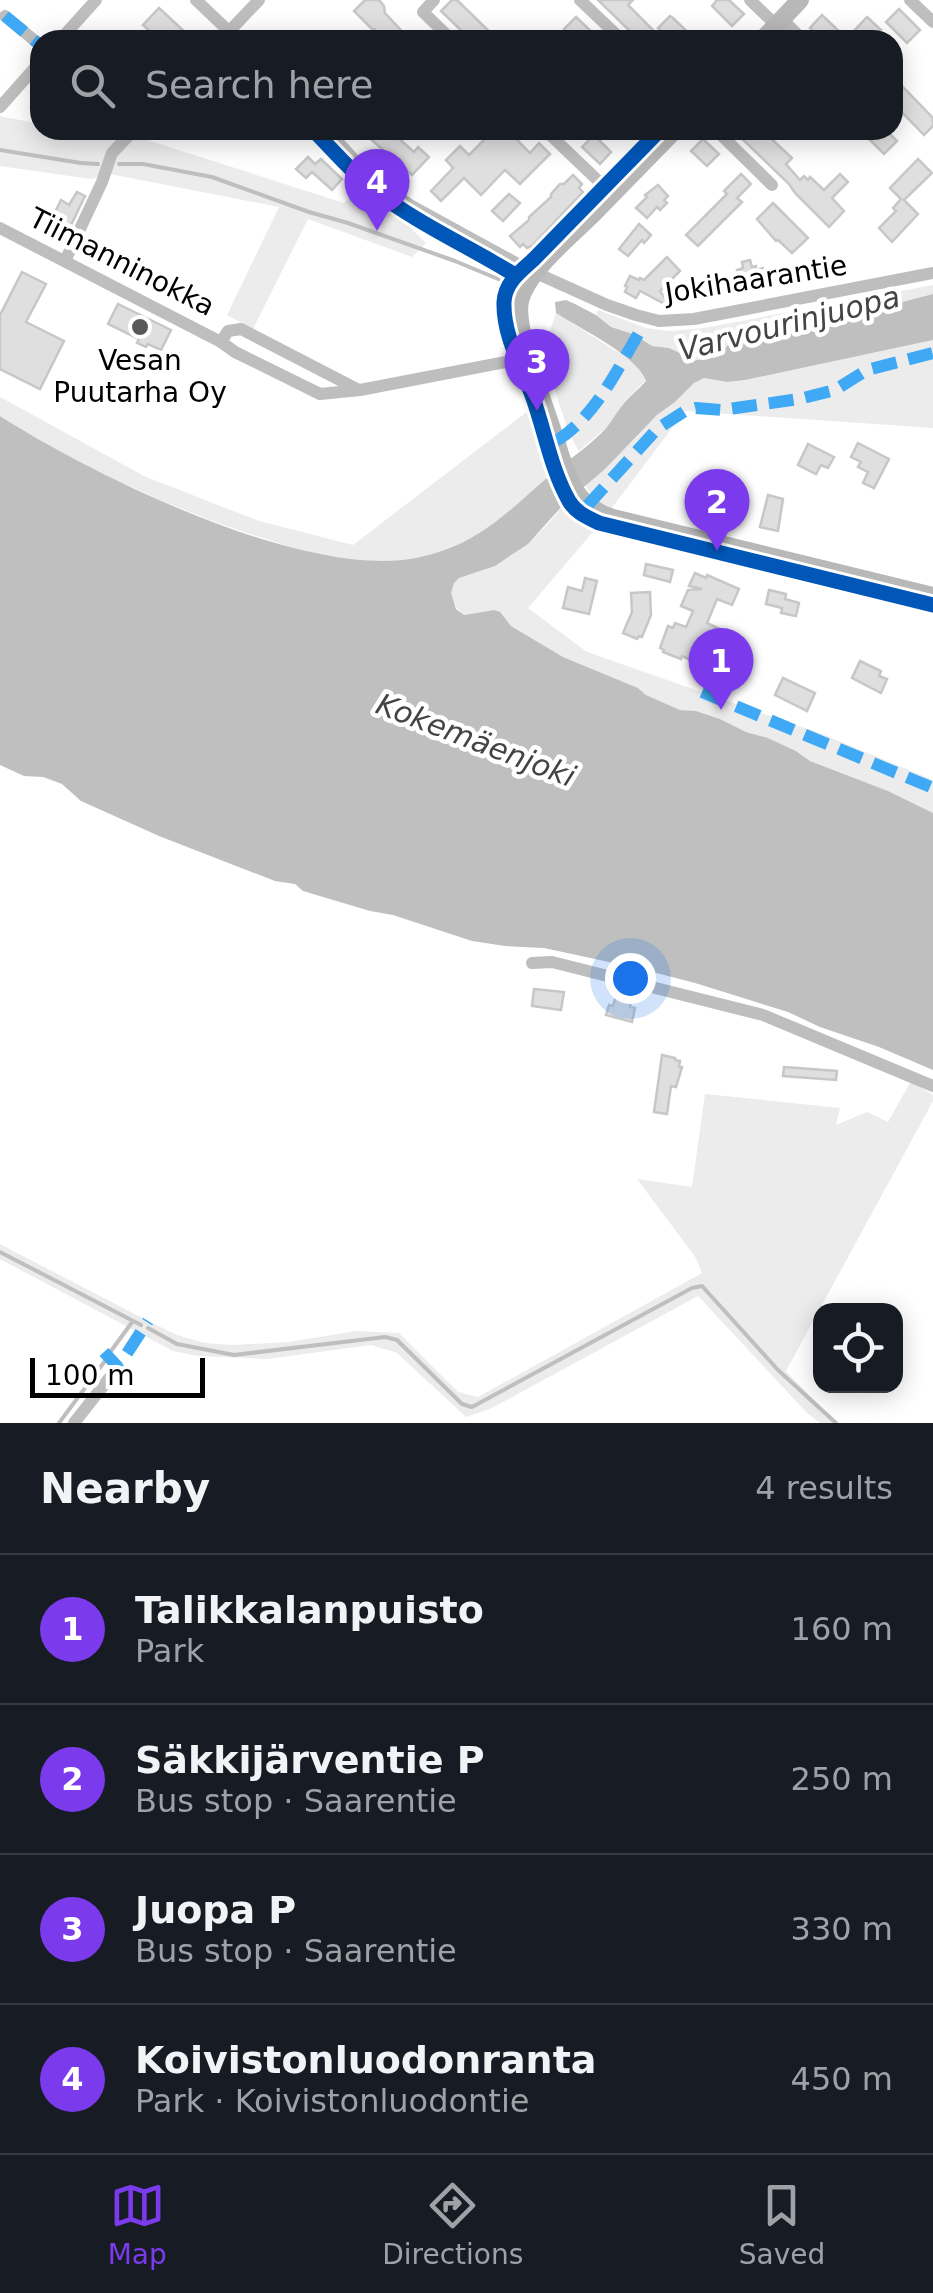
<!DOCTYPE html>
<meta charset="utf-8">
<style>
:root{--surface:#171b24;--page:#242831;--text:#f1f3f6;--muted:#9ea1a6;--line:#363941;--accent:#7c3aed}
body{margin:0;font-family:"DejaVu Sans",sans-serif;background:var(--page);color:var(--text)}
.controls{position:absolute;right:30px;bottom:30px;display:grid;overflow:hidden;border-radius:20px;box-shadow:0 5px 25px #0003}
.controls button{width:90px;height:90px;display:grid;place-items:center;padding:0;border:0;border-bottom:2px solid var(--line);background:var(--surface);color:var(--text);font:50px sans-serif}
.scale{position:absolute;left:30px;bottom:25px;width:175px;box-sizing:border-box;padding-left:10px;border:5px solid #000;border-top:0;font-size:28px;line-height:35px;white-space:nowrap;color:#000;-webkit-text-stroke:8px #fff;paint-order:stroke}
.you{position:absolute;left:630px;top:978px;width:35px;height:35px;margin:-25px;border:8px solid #fff;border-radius:50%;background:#1a73e8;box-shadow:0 0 0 15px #1a73e833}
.badge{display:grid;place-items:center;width:65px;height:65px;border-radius:50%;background:var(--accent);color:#fff;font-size:32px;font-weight:700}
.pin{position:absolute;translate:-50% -82px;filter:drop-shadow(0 2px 5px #0008)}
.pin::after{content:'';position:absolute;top:52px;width:35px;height:30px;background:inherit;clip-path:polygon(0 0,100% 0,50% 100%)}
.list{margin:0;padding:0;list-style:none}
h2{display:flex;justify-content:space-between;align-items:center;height:130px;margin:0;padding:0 40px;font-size:42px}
h2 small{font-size:32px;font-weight:400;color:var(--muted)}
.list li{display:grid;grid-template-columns:65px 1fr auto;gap:30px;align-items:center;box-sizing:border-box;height:150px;padding:0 40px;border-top:2px solid var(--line)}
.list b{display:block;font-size:38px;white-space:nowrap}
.list p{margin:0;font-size:32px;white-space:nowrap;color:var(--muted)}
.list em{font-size:32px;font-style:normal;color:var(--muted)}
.icon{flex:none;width:55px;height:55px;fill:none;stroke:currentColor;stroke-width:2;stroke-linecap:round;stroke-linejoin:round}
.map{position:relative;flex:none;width:933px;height:1423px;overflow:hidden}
.search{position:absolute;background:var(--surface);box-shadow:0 5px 25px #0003;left:30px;right:30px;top:30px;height:110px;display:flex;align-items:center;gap:25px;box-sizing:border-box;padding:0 35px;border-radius:30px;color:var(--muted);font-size:38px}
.sheet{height:730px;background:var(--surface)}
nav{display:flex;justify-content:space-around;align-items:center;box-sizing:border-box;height:140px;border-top:2px solid var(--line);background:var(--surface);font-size:28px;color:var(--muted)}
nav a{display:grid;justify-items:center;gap:5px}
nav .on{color:var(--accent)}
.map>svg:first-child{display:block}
.green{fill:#ececec}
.water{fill:#bfbfbf}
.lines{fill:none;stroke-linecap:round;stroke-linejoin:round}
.stream{stroke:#bfbfbf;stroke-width:4}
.building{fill:#dfdfdf;stroke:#c7c7c7;stroke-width:2.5}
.street{stroke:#bebebe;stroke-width:12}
.secondary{stroke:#b8b8b8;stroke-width:18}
.quiet{stroke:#3fa9f5;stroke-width:12;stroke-dasharray:25 12;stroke-linecap:butt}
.cycleway-casing{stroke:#fff;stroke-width:21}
.cycleway{stroke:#0057b8;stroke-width:15}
.poi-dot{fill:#595959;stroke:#fff;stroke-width:4}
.labels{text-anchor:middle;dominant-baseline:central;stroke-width:9;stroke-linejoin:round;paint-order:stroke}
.street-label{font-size:28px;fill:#000;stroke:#fff}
.poi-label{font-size:28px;fill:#000;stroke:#fff}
.water-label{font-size:30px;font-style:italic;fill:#444;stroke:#fff}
</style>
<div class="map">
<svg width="933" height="1423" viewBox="0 0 933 1423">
<rect width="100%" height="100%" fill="#fff"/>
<g class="green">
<path d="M0,116L40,124V130H72L114,138L122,130H142L138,137L344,203L364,181L426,243L412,257L308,219L253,329L227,315L279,207L110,174L91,179L0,166Z"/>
<path d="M933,285V294C867,311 800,333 733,339L718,357L691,361L682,354L669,348L652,346L633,334L611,327L596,315L598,310L646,328L670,331L704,328Z"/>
<path d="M556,313L632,361L643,373L646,380L626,400L608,426L579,451C566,432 546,368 548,344C548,334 553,323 556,313Z"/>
<path d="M933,340V428L685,411L611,509C597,503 591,498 585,483L605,469L657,415L675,402L694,383L704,378L727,382L745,380Z"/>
<path d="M0,397L146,477L259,521L353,545L533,407L554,472C518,504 484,539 436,554C404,563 370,563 337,558C309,554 283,544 256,536C167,507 79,466 0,416Z"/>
<path d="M564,504L570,519L598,526L528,608L587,652L822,734L933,780V813L888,791L810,761L796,751L768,738L746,732L720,719L696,711L680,710L646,695L638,688L563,657L511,626L499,612L494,610L464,615C455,608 445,592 455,581C464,573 481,572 492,567C521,552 545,530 564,504Z"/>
<path d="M911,1081L933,1095V1101L786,1371L836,1423H820L807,1413L698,1296L490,1409L466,1417L397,1353L371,1345L268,1359L198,1356L173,1351L0,1259V1244L148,1321L177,1335L205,1343L233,1345L289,1342L356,1331L399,1333L458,1392L478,1397L702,1273L696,1258L637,1179L692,1187L705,1094L840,1108L836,1125L867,1112L888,1122Z"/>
</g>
<path class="water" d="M933,294V340L745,380L727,382L704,378L694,383L675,402L657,415L605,469L564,504L528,544L495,566L459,578L454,583L451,593L456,609L464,615L494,610L500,612L511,626L563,657L638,688L646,695L680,710L696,711L720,719L746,732L768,738L796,751L810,761L888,791L933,813V1070L879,1047L820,1027L788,1012L695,983L645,970L629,963L618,964L544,948L505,946L472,941L393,915L370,911L303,891L295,884L275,881L159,836L81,801L62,784L43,777L24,776L0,765V416C94,476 305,580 416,558C479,546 509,510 555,471C572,457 592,444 607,427C613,419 618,410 625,402C631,395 639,389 646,381C638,356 579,328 556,313L555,302L566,300L575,304L596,315L611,327L633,334L652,346L669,348L682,354L691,361L718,357L733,339C800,333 867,311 933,294Z"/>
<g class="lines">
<g class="stream">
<path d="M0,150L81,163L98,164"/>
<path d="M119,164H143L212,177L309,212L348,223L455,261L503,281"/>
<path d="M0,1252L141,1325"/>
<path d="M148,1328L177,1344L234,1355L385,1337L397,1340L462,1404L472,1407L692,1288L702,1286L778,1370L836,1423"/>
<path d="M111,1351L133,1321"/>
<path d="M59,1423L105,1361"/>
</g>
</g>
<g class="building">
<path d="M365,0H379L384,6L385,13L410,40H386L374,29L373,30L354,11Z"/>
<path d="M452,0H457L498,40H471L441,11Z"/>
<path d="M598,0H633L628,5L657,34L651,40H639Z"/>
<path d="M717,0H729L744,14L732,26L712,6Z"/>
<path d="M159,8L186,33L180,40H159L143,25Z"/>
<path d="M899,9L920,30L907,43L886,22Z"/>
<path d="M822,15L843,35L839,40H822L810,28Z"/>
<path d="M670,16L673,18L696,40H669L658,28Z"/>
<path d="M576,17L595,35L591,40H575L564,29Z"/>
<path d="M867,17L881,30L871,40H862L853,32Z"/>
<path d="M893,82L900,88L902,86L933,118V126L924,135L893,103Z"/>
<path d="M360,130H399L395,135L414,152L418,147L429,157L412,175Z"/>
<path d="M478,130H507L530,153L539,143L550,154L520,184L505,170L481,195L464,178L441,201L431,191L453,168L446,160L460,146L469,155L486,138Z"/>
<path d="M733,130H762L792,158L786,164L800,180L804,176L808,180L810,177L824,190L840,174L848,182L832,198L844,211L829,227L795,193L789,184Z"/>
<path d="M872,130H886L897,141L884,154L866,136Z"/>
<path d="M594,135L611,152L600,164L582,147Z"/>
<path d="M703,139L719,154L707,166L691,151Z"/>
<path d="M308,157L315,164L321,159L342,179L332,190L312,172L306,178L296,169Z"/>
<path d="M918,159L932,173L904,200L918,214L892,242L879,228L896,211L893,208L901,199L890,188Z"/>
<path d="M741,174L751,184L737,198L742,202L698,246L686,235L727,194L724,191Z"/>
<path d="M573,175L582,184L579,188L583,192L532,246L527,248L523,244L520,247L510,236L529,220V217L551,197V194L560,184H564Z"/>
<path d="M658,185L668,196L664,200L667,203L660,210L657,207L647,218L636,208L647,197L645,195Z"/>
<path d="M77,192L85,196L70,227L52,218L61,200L69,205Z"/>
<path d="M509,194L520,203L503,221L492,211Z"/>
<path d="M773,203L808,238L792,253L778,240L776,241L757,219Z"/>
<path d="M639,224L651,235L644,243L642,240L628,256L619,249Z"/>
<path d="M667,257L680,271L660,291L672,308L640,291L636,298L625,292L627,287L625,286L630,276L639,280L640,278L644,280Z"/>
<path d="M750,260L752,267L756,266V270L763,268L766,283L755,285V287L741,288L737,270L743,268L742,262Z"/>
<path d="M22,272L46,284L26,322L64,341L40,389L0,369V315Z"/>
<path d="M118,304L171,330L161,350L148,344L146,347L137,343L139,339L108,324Z"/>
<path d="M858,443L889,459L874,488L863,483L868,472L858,467L861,462L851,457Z"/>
<path d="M808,444L834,457L828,468L821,465L816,474L798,465Z"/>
<path d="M710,485L738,492L734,506L717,502L714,515L699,511L703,496L707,497Z"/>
<path d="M768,495L783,499L778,531L760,527Z"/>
<path d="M646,564L673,570L670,582L644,575Z"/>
<path d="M695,573L706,578L707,575L739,589L732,605L717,599L707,623L720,629L707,662L695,657L693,661L682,656L681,659L663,652L664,650L660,648L668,626L673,628L675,623L686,627L693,611L681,606L688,590L702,589L689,586Z"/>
<path d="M585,578L597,581L589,614L563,608L568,587L582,591Z"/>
<path d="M769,590L786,594L785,599L799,603L796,616L781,613L782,608L766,604Z"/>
<path d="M650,592L651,615L642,637L639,636L637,639L623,633L632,612L631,593Z"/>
<path d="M860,661L881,671L879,676L887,679L881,693L852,678Z"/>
<path d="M783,678L815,693L807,711L775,695Z"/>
<path d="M534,989L564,992L561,1010L532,1006Z"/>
<path d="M616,996L631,1001L630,1007L635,1008L632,1022L606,1015L609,1005L613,1006Z"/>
<path d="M662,1055L675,1058V1060L680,1061L679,1067H682L676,1087L671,1086L667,1114L654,1112Z"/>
<path d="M784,1067L837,1071L836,1080L783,1076Z"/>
</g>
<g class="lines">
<g class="street">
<path d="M196,0L238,40"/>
<path d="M434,0L423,12L452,40"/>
<path d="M580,0L622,40"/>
<path d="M750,0L776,25"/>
<path d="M910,0L933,22"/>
<path d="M5,16L40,45"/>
<path d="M782,19L803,40"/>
<path d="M60,40L96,0"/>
<path d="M221,40L259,0"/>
<path d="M0,107L40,62"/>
<path d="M327,130L371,178L410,205L525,268L607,305L636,315L659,321L694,319L933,273"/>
<path d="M545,130L612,194"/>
<path d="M716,130L772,185"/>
<path d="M0,228L221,342L235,352L320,394L360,390L516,360L529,355"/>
<path d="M65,261L102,182L112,153L134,130"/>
<path d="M221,342L228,331L241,329L357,389"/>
<path d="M532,963L552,962L763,1015L933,1086"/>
<path d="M74,1423L118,1367"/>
</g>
<g class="secondary">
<path d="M762,40L800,0"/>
<path d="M675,130C648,158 621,185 594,213C572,235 527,271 520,301C514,329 545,406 554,435C567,474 571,505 613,518L933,596"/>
</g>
<g class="quiet">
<path d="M5,16L40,45"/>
<path d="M556,441C595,417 617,370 640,331"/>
<path d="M587,506L657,429L685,411L696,408L722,410L799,399L835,390L867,370L933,353"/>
<path d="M702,692L933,788"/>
<path d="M104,1352L118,1367L148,1321"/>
</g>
<defs>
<g id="cycleway">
<path d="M313,130C333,150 352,173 374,190C418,224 468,246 515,275"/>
<path d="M660,130L534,259C521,271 505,282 504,302C503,336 522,367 533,398C545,432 551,469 569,501C576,513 587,517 599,523L933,605"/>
</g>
</defs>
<use href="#cycleway" class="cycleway-casing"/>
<use href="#cycleway" class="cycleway"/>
</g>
<circle class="poi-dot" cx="140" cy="327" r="10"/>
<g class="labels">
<g class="street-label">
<text transform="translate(122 262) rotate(27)">Tiimanninokka</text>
<text transform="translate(756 279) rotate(-9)">Jokihaarantie</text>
</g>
<g class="poi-label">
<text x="140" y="360">Vesan<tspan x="140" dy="32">Puutarha Oy</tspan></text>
</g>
<g class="water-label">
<text transform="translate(789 323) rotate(-14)">Varvourinjuopa</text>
<text transform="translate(476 740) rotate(21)">Kokemäenjoki</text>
</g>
</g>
</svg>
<div class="controls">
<button><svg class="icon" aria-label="locate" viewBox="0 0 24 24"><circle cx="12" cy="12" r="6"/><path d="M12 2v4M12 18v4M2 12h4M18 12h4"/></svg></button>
</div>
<div class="scale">100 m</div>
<div class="you"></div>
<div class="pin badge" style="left:721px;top:710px">1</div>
<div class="pin badge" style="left:717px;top:551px">2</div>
<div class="pin badge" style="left:537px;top:411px">3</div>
<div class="pin badge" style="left:377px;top:231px">4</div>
<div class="search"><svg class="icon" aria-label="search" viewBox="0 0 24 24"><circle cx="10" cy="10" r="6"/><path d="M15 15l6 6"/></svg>Search here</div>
</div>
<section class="sheet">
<h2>Nearby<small>4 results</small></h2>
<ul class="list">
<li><span class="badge">1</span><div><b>Talikkalanpuisto</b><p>Park</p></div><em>160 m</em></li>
<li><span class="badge">2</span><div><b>Säkkijärventie P</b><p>Bus stop · Saarentie</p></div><em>250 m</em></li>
<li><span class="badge">3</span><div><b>Juopa P</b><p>Bus stop · Saarentie</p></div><em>330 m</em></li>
<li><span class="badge">4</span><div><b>Koivistonluodonranta</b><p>Park · Koivistonluodontie</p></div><em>450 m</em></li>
</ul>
</section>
<nav>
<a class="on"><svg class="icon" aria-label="map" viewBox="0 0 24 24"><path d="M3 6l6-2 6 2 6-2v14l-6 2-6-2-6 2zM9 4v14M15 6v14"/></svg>Map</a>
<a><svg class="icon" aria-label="directions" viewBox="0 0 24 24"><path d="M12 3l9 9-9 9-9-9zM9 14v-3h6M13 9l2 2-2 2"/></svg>Directions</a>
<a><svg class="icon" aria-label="saved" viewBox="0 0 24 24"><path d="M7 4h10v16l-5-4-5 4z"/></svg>Saved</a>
</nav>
